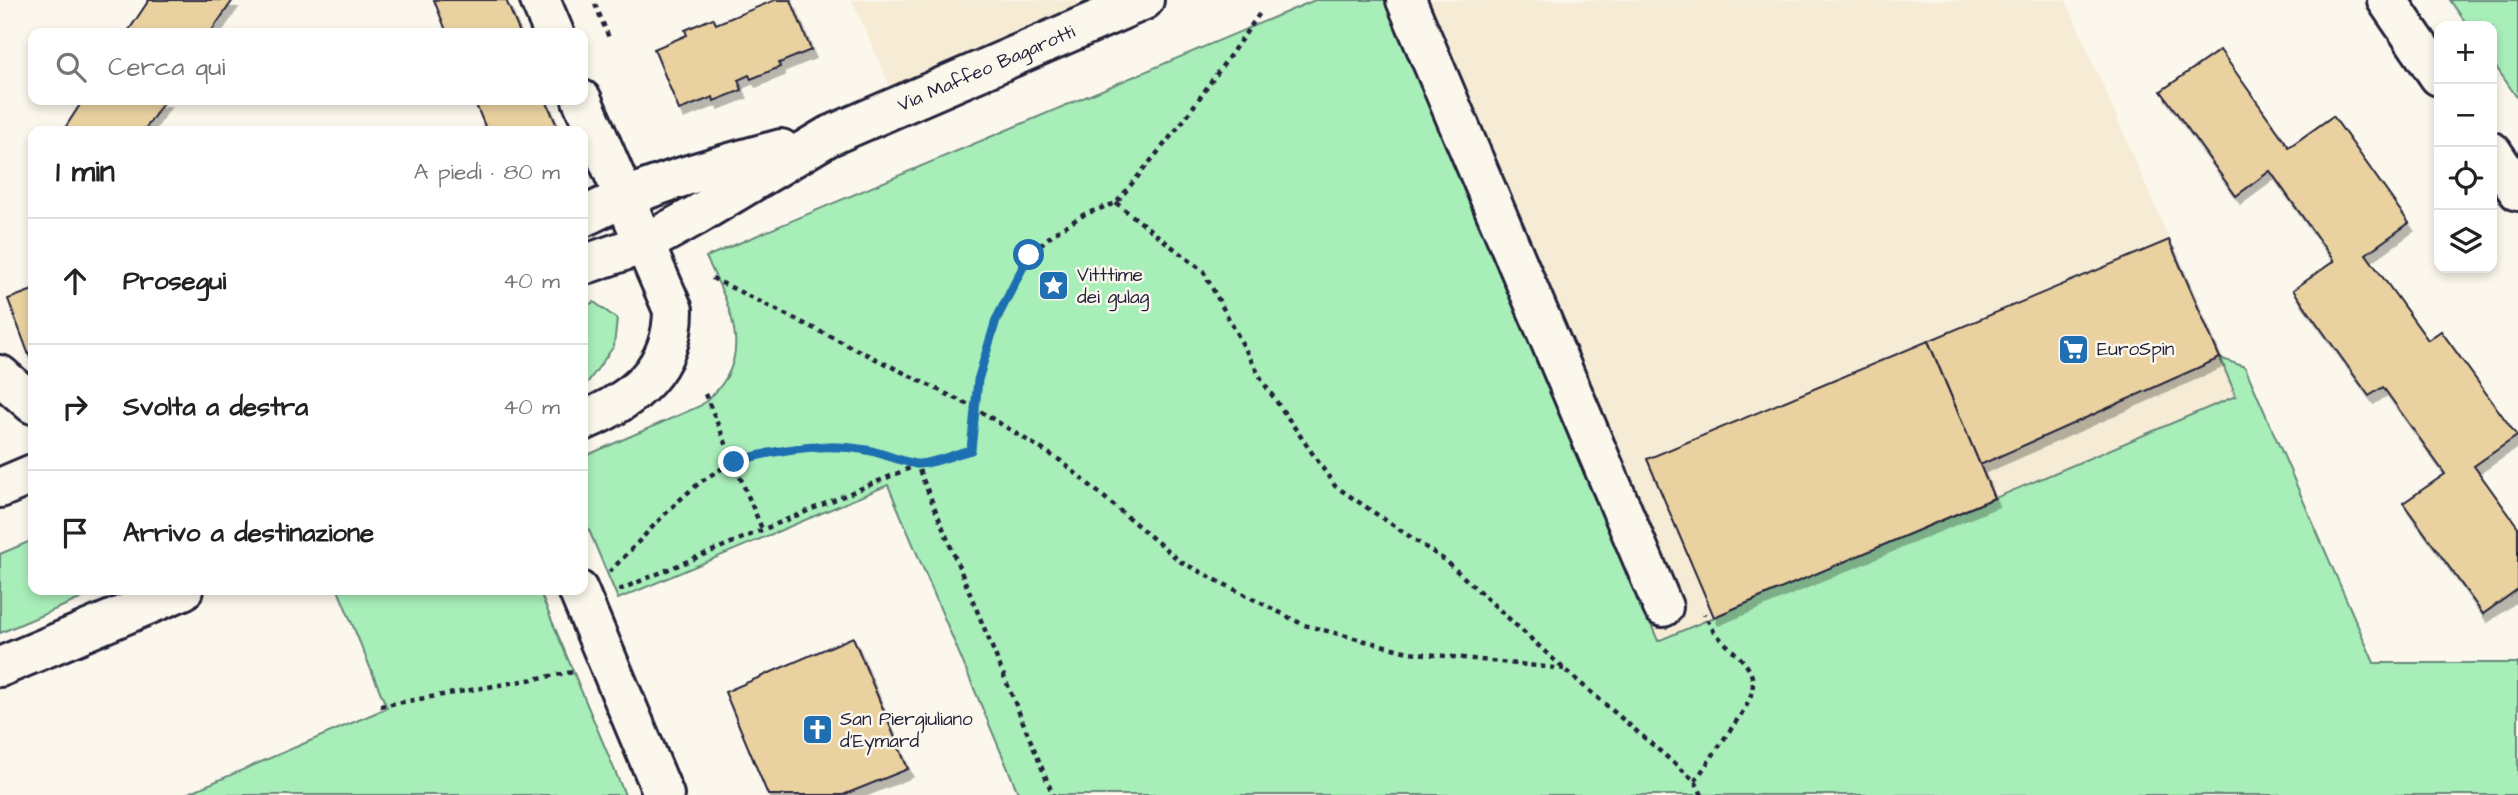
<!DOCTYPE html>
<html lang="it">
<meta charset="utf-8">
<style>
:root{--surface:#fff;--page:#f6f6f6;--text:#222;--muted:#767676;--line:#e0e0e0}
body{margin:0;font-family:"Architects Daughter",sans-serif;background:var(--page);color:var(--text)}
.controls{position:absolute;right:21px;top:21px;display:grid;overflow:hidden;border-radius:14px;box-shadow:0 4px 10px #0003}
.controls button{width:63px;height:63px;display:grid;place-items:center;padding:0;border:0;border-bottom:2px solid var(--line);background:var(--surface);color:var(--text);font:35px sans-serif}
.stop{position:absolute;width:21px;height:21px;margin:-16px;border:5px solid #1f6fb2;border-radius:50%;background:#fff}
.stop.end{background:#1f6fb2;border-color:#fff;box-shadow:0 2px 7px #0008}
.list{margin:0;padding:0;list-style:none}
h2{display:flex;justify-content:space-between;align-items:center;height:91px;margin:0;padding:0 28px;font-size:30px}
h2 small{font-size:23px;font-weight:400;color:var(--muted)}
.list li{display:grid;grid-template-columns:46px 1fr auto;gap:21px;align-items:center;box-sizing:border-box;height:126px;padding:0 28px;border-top:2px solid var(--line)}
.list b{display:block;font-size:26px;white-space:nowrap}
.list em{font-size:23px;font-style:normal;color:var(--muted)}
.icon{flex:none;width:38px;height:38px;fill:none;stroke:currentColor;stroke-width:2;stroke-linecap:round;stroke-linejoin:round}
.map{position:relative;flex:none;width:2518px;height:795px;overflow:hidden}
.search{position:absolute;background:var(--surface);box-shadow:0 4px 10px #0003;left:28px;top:28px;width:560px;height:77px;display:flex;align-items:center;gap:18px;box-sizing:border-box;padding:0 24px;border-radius:14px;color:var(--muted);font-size:26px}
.panel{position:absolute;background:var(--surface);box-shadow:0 4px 10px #0003;left:28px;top:126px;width:560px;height:469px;border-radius:14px}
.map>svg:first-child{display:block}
.built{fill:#f6ecd5}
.green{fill:#a8eeb9;stroke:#65887a;stroke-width:2}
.building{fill:#ead1a0;stroke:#22223b;stroke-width:2;filter:url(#shadow)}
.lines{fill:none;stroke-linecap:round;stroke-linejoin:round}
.minor-casing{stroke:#22223b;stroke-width:44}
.path{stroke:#22223b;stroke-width:4.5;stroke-dasharray:5 5;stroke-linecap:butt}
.minor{stroke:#fbf7ec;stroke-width:38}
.route{stroke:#1f6fb2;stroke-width:9}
.labels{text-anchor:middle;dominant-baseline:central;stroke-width:5;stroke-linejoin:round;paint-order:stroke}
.street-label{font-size:19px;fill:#22223b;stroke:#fbf7ec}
.poi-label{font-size:19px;fill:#22223b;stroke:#fbf7ec;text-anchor:start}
</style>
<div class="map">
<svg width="2518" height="795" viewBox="0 0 2518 795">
<defs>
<filter id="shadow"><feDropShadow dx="4.5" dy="8" stdDeviation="0" flood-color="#0004"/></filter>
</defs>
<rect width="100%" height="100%" fill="#fbf7ec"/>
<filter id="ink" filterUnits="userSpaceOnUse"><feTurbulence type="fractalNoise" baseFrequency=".0143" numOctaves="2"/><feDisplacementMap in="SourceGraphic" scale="14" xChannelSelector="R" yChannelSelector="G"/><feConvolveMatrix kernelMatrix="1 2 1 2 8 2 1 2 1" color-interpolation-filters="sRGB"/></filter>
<g filter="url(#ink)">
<g class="built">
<path d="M852,0H1077L1084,16L895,98Z"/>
<path d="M1387,0H2066L2237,396L1658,641Z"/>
</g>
<g class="green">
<path d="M1315,0H1387L1658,641L2236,396L2220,358L2245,367L2374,663H2518V795H1019L888,485L618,599L583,516V457L700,406C759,362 732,311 706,257Z"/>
<path d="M2450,0H2518V99L2492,61V26H2468Z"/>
<path d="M594,302L617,319L614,346L588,382L583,384V307Z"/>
<path d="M33,540V590H101L0,633V554Z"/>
<path d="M338,590H539L625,795H184L387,708Z"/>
</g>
<g class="building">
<path d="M149,0H233L210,33H127Z"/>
<path d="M434,0H506L520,33H447Z"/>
<path d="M775,0H791L811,50L779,63L780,67L751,79L749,75L738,80L742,90L714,101L713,97L679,110L654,49L687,35L685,30L713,18L716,24Z"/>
<path d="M2220,50L2289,147L2333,116L2409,223L2366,254L2428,340L2441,331L2517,436L2474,466L2518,527V589L2483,614L2403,503L2445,474L2383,387L2369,396L2293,290L2334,261L2270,171L2236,196L2161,91Z"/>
<path d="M83,100H165L144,131H63Z"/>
<path d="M474,100H546L559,131H487Z"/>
<path d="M2169,240L2220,358L1980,465L1928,341Z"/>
<path d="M33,290V366L8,299Z"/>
<path d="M1928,341L1994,498L1714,617L1647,459Z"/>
<path d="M853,637L908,769L843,795H768L725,692Z"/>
</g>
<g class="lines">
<defs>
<g id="minor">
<path d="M540,0L554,33"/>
<path d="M1406,0L1663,607"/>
<path d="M2387,0L2439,76"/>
<path d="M582,100L673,310C673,370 633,400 583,421"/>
<path d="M2492,152L2518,191"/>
<path d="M583,217C648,184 711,168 781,149"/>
<path id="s1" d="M583,265L644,244L695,216L827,137L1144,0"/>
<path d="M0,375L33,404"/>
<path d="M0,488L33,474"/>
<path d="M578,590L664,795"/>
<path d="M0,667L183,590"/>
</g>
</defs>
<use href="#minor" class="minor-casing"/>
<g class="path">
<path d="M595,4L610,40"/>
<path d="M1116,203L1203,271L1263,382L1335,486L1446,561L1564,669L1695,781L1702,795"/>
<path d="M712,278L975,408L1061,461L1181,562L1304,625L1408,652L1564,669"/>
<path d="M705,394L762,529"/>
<path d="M609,572C640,542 667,508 701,482C762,436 849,440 917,465L1053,795"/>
<path d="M619,590L917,465L971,450L978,380L996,320L1029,255L1054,233L1085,214L1116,203L1181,124L1260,13"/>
<path d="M380,706L573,672"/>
<path d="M1695,781L1744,710C1768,670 1738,659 1715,633C1711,627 1708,620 1704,614"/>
</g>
<use href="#minor" class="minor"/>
</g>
</g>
<g class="lines" filter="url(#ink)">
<path class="route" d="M734,462C777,449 822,442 867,450C880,452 910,465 919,464C936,463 954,454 971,450L978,380L996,320L1029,255"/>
</g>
<defs>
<symbol id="sight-square" viewBox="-11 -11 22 22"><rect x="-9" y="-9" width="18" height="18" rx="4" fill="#1f6fb2" stroke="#fbf7ec"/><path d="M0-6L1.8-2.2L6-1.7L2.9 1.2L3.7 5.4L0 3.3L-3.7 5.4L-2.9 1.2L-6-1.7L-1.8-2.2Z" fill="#fff"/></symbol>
<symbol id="supermarket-square" viewBox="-11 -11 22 22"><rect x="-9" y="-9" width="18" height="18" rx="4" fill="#1f6fb2" stroke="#fbf7ec"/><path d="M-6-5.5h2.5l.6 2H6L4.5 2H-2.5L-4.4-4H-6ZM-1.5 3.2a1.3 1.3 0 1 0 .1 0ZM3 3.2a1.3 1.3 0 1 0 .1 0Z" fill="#fff"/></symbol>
<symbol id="church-square" viewBox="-11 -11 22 22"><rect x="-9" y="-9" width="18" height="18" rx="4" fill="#1f6fb2" stroke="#fbf7ec"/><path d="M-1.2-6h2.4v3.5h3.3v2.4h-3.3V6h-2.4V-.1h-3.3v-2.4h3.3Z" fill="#fff"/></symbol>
</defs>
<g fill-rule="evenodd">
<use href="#sight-square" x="1036" y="268" width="35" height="35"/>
<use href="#supermarket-square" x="2056" y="332" width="35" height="35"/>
<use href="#church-square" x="800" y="712" width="35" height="35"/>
</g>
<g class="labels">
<g class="street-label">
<text stroke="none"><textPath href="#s1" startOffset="450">Via Maffeo Bagarotti</textPath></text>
</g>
<g class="poi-label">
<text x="1077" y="275">Vitttime<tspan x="1077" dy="22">dei gulag</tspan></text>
<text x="2097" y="349">EuroSpin</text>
<text x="840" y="719">San Piergiuliano<tspan x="840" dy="22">d'Eymard</tspan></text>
</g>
</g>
</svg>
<div class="controls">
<button>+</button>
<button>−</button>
<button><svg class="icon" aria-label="locate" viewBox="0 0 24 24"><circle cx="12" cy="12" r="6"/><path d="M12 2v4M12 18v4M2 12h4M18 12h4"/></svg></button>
<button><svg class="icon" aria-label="layers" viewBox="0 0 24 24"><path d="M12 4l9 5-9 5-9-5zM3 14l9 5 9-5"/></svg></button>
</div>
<div class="stop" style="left:1029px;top:255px"></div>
<div class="stop end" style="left:734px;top:462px"></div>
<div class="search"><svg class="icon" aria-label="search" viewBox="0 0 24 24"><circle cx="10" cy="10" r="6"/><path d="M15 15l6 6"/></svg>Cerca qui</div>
<section class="panel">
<h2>1 min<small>A piedi · 80 m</small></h2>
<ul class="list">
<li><svg class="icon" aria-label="ahead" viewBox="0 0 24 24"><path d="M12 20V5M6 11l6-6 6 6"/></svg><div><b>Prosegui</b></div><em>40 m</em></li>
<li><svg class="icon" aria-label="right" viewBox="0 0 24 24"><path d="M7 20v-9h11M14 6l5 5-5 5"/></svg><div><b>Svolta a destra</b></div><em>40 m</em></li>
<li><svg class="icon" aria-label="arrive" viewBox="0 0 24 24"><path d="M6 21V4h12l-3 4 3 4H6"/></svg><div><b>Arrivo a destinazione</b></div></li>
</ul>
</section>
</div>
